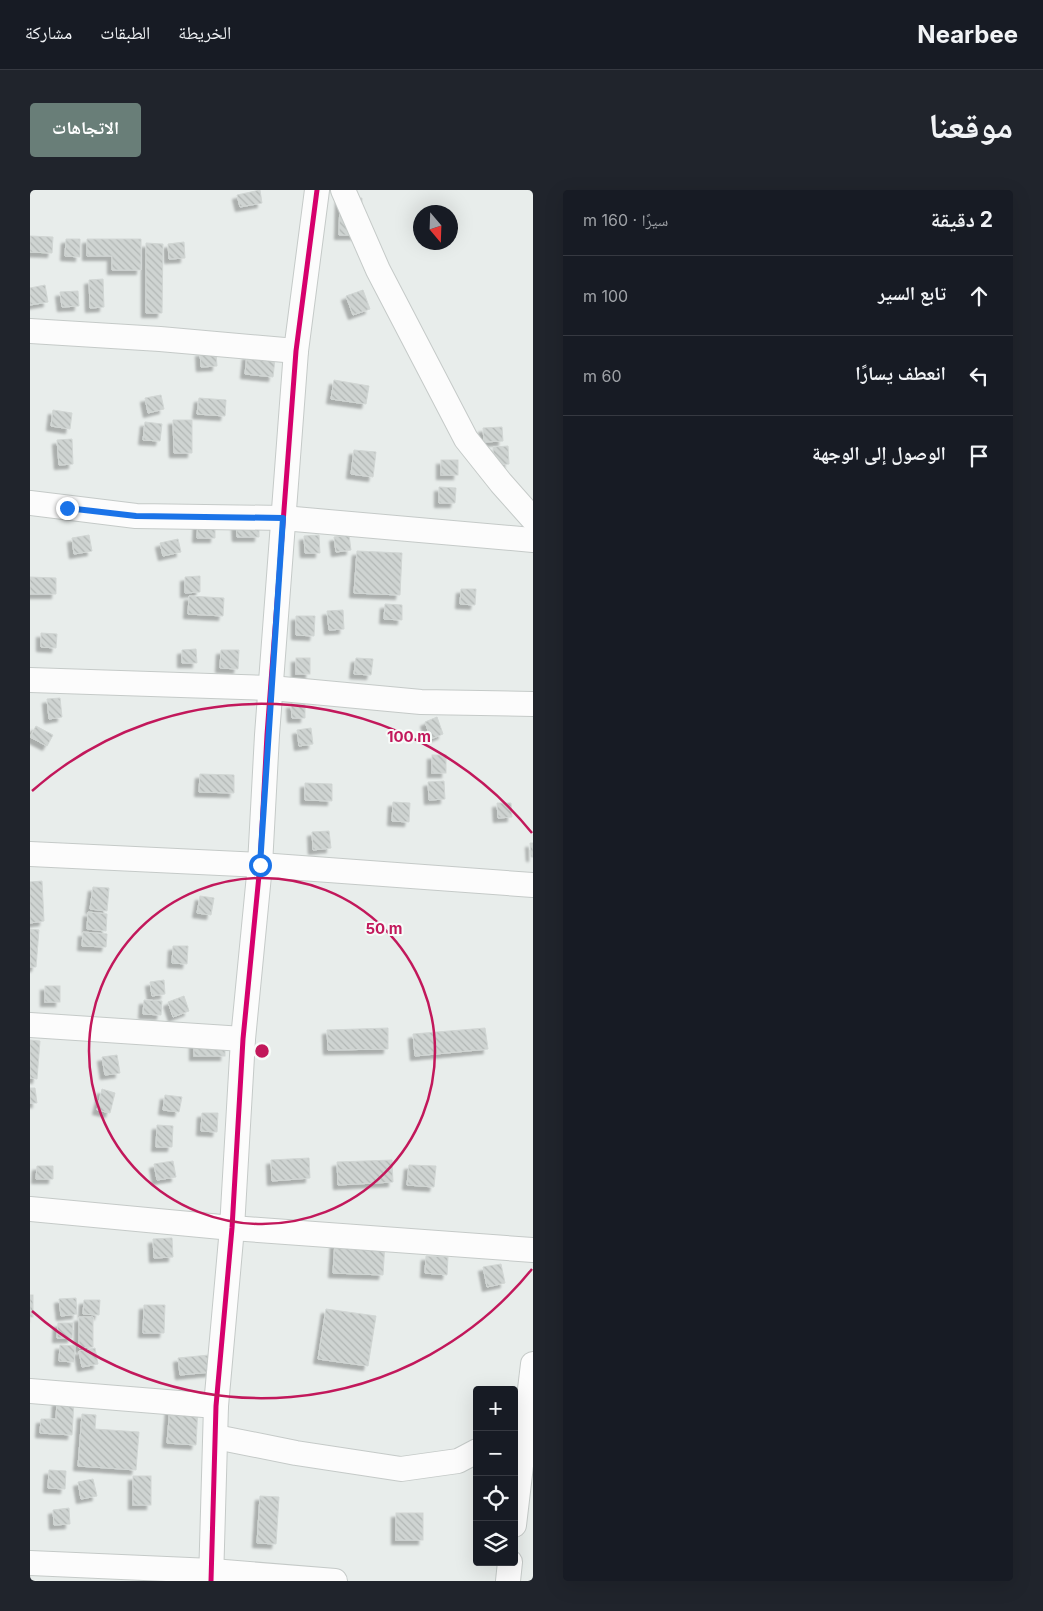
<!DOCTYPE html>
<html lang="ar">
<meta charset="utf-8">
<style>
:root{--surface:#171b24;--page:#20242c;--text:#f1f3f6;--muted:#9ea1a6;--line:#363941;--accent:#697e78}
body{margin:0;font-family:Inter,"Noto Naskh Arabic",sans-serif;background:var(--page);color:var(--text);direction:rtl}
.controls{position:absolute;right:15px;bottom:15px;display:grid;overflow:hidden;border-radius:5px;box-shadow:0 5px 20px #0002}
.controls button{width:45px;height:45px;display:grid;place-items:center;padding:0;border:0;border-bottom:1px solid var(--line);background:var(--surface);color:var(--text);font:25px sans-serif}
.compass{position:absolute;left:383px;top:15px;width:45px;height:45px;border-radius:50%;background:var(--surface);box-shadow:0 5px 20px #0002;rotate:161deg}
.stop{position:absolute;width:15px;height:15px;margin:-11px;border:4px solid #1a73e8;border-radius:50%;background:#fff}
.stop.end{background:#1a73e8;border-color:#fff;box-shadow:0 1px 5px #0008}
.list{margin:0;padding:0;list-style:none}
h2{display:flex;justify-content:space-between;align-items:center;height:65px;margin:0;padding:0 20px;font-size:21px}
h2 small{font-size:16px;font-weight:400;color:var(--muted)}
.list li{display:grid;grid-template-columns:32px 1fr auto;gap:15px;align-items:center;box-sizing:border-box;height:80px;padding:0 20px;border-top:1px solid var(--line)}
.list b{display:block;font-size:19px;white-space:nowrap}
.list em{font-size:16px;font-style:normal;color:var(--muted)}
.icon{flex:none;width:28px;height:28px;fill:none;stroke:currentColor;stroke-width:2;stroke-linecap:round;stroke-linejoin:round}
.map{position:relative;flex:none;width:503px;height:1391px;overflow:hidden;direction:ltr;border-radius:5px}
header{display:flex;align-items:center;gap:30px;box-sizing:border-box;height:70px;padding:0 25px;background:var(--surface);border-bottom:1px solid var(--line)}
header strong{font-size:24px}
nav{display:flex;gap:28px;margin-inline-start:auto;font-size:18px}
.intro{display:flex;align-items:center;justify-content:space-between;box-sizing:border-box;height:120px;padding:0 30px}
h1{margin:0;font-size:35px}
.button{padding:12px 22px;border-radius:5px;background:var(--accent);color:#fff;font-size:18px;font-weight:700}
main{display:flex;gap:30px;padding:0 30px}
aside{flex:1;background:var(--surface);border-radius:5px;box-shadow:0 5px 20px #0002}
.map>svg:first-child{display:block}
.building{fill:url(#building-back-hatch);stroke:#d1d6d4;filter:url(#shadow)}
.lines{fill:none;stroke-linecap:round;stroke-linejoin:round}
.street-casing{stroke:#c5cac8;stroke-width:26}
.street{stroke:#fcfcfc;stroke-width:24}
.cycleway-casing{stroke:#f7fbf9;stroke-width:8}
.cycleway{stroke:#d6006c;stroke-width:5}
.route{stroke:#1a73e8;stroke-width:6}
.ring{fill:none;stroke:#c2185b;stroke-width:2.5}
.centre{fill:#c2185b;stroke:#f7fbf9;stroke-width:2.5}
.ring-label{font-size:15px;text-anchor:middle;font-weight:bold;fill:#c2185b;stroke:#f7fbf9;stroke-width:4;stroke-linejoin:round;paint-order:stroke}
</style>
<header>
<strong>Nearbee</strong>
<nav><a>الخريطة</a><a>الطبقات</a><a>مشاركة</a></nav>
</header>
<div class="intro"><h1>موقعنا</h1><a class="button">الاتجاهات</a></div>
<main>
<aside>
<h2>2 دقيقة<small>سيرًا · 160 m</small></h2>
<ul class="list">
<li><svg class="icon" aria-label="ahead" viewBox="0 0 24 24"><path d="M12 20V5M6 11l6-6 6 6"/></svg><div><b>تابع السير</b></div><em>100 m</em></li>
<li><svg class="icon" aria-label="left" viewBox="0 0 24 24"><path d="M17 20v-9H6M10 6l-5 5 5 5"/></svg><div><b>انعطف يسارًا</b></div><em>60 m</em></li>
<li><svg class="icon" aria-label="arrive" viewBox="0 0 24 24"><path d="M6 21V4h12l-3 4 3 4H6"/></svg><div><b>الوصول إلى الوجهة</b></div></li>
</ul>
</aside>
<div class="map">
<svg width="503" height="1391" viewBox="0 0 503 1391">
<defs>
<pattern id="building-back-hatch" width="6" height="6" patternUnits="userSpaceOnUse" patternTransform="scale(1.25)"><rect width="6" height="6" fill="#cfd4d2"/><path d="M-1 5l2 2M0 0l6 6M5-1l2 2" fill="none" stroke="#b2b7b5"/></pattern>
<filter id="shadow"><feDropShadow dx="-4.5" dy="4.5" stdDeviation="1" flood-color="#0004"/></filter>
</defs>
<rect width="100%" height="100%" fill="#e8edeb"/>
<g class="building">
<path d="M230,0L232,13L210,17L207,5Z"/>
<path d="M310,8H332L331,45H309Z"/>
<path d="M0,46L23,47L22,63L0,62Z"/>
<path d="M36,49H50V67L35,66Z"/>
<path d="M57,49H111V80H82V66H57Z"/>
<path d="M154,52L155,68L139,69L138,54Z"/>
<path d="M116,53L133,54L132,123H116Z"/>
<path d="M73,89L74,117L60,118L59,90Z"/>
<path d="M15,95L18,112L0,115V98Z"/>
<path d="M333,100L340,119L323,125L316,106Z"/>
<path d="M48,101L49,116L32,117L30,102Z"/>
<path d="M170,162H186L187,176L171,177Z"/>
<path d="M217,165L245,169L243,187L215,184Z"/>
<path d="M304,190L339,196L336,214L301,209Z"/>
<path d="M131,205L134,219L118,223L115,208Z"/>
<path d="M169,208L196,210L195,226L167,224Z"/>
<path d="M23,220L42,223L40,239L21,236Z"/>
<path d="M143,230H162V263H144Z"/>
<path d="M115,232L132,234L130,251L113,250Z"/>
<path d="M472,237L473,251L454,252L453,238Z"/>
<path d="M42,249L43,274L29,275L27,250Z"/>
<path d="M478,256L479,274L464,275L463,257Z"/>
<path d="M324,260L346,262L343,287L321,284Z"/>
<rect x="411" y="270" width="17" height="15"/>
<path d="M409,297L426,298L425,313H409Z"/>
<path d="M168,331H185V348H167Z"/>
<path d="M206,332H229V347H207Z"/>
<path d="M59,345L62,361L44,364L42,348Z"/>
<path d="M289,345L290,363H275L274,346Z"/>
<path d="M319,345L321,360L306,362L304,347Z"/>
<path d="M148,349L151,362L133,366L130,353Z"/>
<path d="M327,361L372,363L370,405L324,403Z"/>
<path d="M170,386V402L155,403V387Z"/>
<path d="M0,387L26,388V404H0Z"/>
<path d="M431,399H446L445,415L430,414Z"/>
<path d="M159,406L194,408L193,426L158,424Z"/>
<path d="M355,414L372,415V430L354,429Z"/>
<path d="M313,420L314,439L299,440L297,421Z"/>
<path d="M266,426H285L284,446L266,445Z"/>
<path d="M11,443L27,444L26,458L11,457Z"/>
<path d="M166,459L167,473H152V460Z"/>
<path d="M191,460H209L208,479L190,478Z"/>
<rect x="266" y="468" width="14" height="16"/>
<path d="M326,468L343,469L341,485L324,484Z"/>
<path d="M30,508L32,527L19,529L17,509Z"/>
<path d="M261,514H275V528H262Z"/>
<path d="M407,527L413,544L401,549L395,532Z"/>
<path d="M6,536L23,545L17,556L0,547Z"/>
<path d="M281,538L283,554L269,556L267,540Z"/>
<rect x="402" y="565" width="14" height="18"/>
<path d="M170,584L204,585V603L169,602Z"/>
<path d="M414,591L415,609L399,610L398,592Z"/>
<path d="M275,593L302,594V611L275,610Z"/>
<path d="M363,612L380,613L379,632L362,631Z"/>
<path d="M467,613H481L482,627L468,628Z"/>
<path d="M299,641L301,658L283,660L282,642Z"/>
<path d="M500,653H503V667H501Z"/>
<path d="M12,691L14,731L0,733V692Z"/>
<path d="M63,697L79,698L77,721L60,719Z"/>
<path d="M170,706L184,708L181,725L167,723Z"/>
<path d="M58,722L77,724L76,741L57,739Z"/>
<path d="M0,739L9,740L6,777H0Z"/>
<path d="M53,742L77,744L76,757L52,756Z"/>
<path d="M143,756H158L157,774L142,773Z"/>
<path d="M134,790L135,804L122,806L120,792Z"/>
<rect x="15" y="796" width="15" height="16"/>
<path d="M154,806L159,821L143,827L138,812Z"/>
<path d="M114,810L132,811L131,825L113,824Z"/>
<path d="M358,838V859L298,860L297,840Z"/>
<path d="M455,838L458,859L385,866L383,844Z"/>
<path d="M0,850L10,851L7,889L0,888Z"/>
<rect x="164" y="851" width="31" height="15"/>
<path d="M87,865L90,883L75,885L72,867Z"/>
<path d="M0,898H5L7,913H0Z"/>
<path d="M72,899L85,903L80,923L67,920Z"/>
<path d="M135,905L152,907L149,922L133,920Z"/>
<path d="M172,923H188L187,942L171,941Z"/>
<path d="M127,935L143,936L142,957H126Z"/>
<path d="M279,968L280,988L242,991L241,970Z"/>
<path d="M362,970L363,992L308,995L307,972Z"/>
<path d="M143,971L146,987L127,990L124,974Z"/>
<path d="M379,975L406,976L404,997L377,995Z"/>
<path d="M7,976H23V989H6Z"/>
<path d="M142,1048L143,1067L124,1068L123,1049Z"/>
<path d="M305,1051L355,1053L353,1085L303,1083Z"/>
<path d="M396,1066L418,1067L417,1085L395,1083Z"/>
<path d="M471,1074L475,1093L457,1097L453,1077Z"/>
<rect x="0" y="1105" width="3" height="22"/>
<path d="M46,1108L47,1124L31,1126L29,1109Z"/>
<path d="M54,1110H70L69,1125L53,1124Z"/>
<path d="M114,1115H135L134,1143H113Z"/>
<path d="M296,1119L346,1126L338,1176L288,1169Z"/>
<path d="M49,1127H63V1157L49,1158Z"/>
<path d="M28,1133H43L42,1148H27Z"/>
<path d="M30,1155L45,1156L44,1172L29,1171Z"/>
<path d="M65,1158L68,1174L52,1177L49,1161Z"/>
<path d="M179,1165L181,1182L150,1185L148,1168Z"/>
<path d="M27,1211H44L42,1245L10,1243L11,1229H26Z"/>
<path d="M140,1216L168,1217L166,1255L137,1253Z"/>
<path d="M52,1224L66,1225L65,1239L109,1242L106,1280L48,1276Z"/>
<path d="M19,1280L36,1281L35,1299L18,1298Z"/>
<rect x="103" y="1286" width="18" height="29"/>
<path d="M63,1289L67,1306L51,1309L48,1292Z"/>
<path d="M230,1306L249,1307L246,1354L227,1353Z"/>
<path d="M39,1318L40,1334L24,1335L23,1320Z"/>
<rect x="366" y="1323" width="27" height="27"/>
</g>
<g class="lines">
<defs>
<g id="street">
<path d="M313,0L348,80L436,249L471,293L503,329"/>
<path d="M0,141L130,149L266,161"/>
<path d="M0,313L106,326L253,328L503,350"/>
<path d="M0,490L241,498L391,512L503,514"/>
<path d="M0,664L230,675L503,695"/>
<path d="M0,835L213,849"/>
<path d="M0,1019L202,1038L503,1060"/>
<path d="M0,1201L186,1216"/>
<path d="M186,1247L266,1263L371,1279L428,1271L447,1261"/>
<path d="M484,1335L503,1174"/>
<path d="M0,1373L182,1381L305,1391"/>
<path d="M181,1391L186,1216L202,1038L213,849L230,675L237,545L266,161L287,0"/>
<path d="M478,1391L480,1372"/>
</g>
</defs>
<use href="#street" class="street-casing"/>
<use href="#street" class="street"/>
<defs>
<path id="cycleway" d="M181,1391L186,1216L202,1038L213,849L230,675L237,545L266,161L287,0"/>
</defs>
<use href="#cycleway" class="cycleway-casing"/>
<use href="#cycleway" class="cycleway"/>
</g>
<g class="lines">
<path class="route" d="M37,318L106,326L253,328L230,675"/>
</g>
<g class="ring">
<circle cx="232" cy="861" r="173"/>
<path d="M502 1079A347 347 0 0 1 2 1121M2 601A347 347 0 0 1 502 643"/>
</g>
<circle cx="232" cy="861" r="8" class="centre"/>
<g class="ring-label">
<text x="379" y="552">100 m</text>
<text x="354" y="744">50 m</text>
</g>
</svg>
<div class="controls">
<button>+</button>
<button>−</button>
<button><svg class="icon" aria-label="locate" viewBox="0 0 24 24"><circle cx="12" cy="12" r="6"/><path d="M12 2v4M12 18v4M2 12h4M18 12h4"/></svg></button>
<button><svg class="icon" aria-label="layers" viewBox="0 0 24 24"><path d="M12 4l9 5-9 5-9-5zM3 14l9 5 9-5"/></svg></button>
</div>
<svg class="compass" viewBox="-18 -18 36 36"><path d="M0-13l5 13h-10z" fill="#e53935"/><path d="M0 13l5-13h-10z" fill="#9ea1a6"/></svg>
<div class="stop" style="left:230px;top:675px"></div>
<div class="stop end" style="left:37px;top:318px"></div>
</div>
</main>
